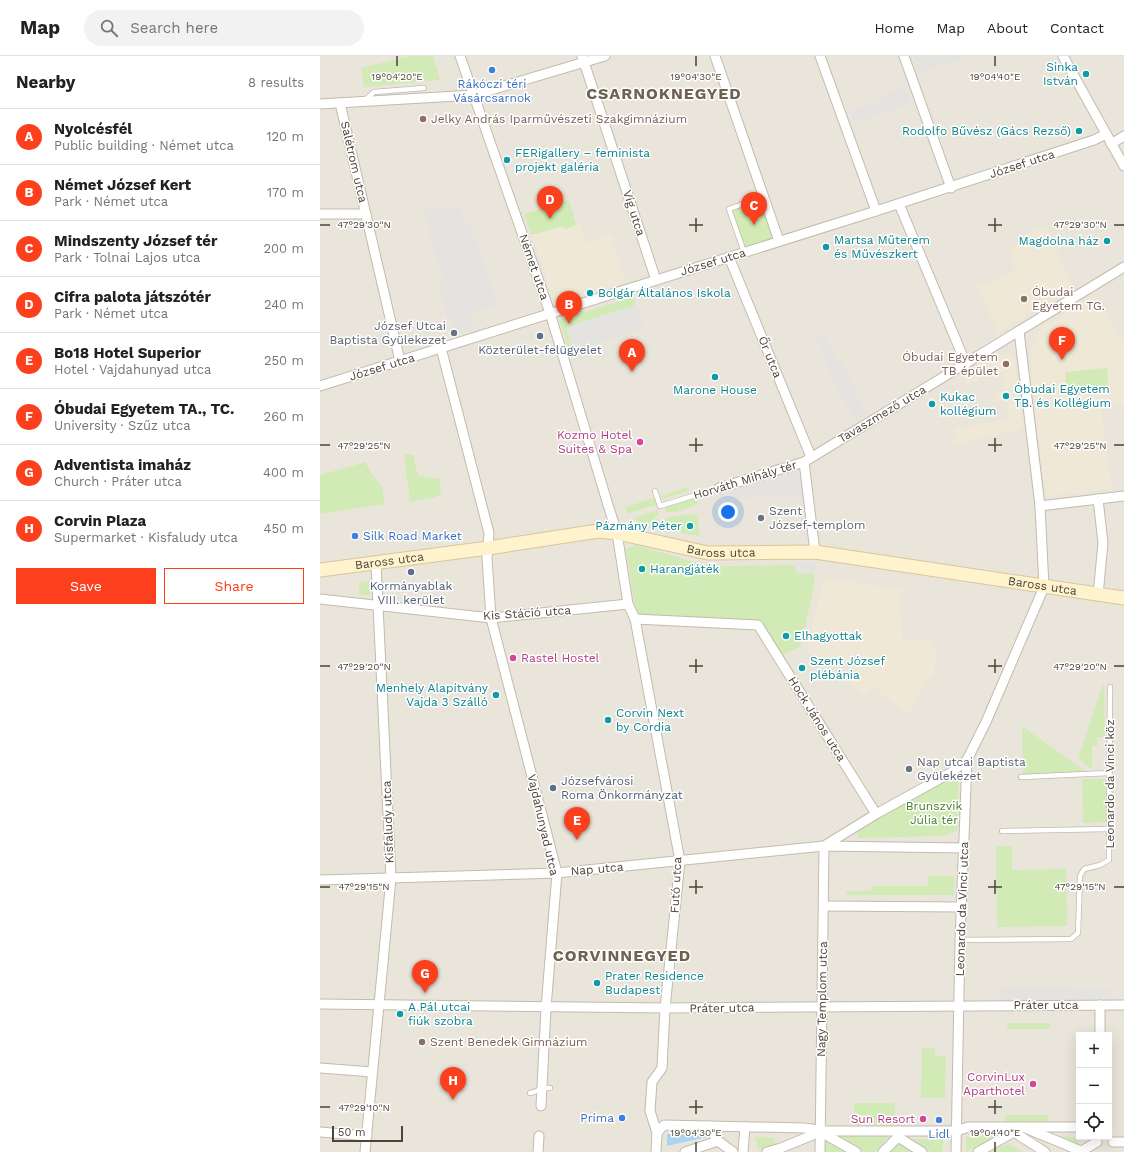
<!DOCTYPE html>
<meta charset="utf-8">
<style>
:root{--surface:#fff;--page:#f2f2f2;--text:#222;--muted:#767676;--line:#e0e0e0;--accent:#fc3f1d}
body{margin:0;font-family:"Work Sans",sans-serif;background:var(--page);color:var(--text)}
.controls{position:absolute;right:12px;bottom:12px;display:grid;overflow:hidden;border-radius:0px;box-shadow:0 4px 16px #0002}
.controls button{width:36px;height:36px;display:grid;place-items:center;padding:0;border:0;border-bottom:1px solid var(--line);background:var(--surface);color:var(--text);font:20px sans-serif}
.scale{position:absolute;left:12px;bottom:10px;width:71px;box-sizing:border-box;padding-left:4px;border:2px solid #4b4439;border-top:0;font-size:11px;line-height:14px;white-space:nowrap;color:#4b4439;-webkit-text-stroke:3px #fff;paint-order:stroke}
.you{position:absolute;left:408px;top:456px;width:14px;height:14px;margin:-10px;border:3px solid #fff;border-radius:50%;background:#1a73e8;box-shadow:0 0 0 6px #1a73e833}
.badge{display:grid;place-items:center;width:26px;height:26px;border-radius:50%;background:var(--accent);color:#fff;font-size:13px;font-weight:700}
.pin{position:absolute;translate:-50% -33px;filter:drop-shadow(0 1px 2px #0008)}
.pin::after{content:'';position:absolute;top:21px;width:14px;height:12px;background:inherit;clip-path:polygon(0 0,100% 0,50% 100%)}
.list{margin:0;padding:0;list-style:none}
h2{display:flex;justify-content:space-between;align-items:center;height:52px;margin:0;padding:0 16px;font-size:17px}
h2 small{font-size:13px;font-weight:400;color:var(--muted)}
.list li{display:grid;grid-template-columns:26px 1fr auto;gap:12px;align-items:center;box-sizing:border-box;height:56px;padding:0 16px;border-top:1px solid var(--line)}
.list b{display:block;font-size:15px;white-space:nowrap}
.list p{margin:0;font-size:13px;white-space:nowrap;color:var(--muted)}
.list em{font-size:13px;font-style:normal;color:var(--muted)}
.actions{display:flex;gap:8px;padding:12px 16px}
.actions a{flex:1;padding:9px 0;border:1px solid var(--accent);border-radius:0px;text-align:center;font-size:14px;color:var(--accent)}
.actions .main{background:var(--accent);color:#fff}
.icon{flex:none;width:22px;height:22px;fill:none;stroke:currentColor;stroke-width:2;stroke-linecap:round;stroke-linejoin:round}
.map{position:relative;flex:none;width:804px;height:1096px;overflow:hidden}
header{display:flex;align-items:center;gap:24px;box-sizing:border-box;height:56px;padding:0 20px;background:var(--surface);border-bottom:1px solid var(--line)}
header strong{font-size:19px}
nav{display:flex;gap:22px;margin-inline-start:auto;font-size:14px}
.search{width:280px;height:36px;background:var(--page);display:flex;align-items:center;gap:10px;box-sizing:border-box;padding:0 14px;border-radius:22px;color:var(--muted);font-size:15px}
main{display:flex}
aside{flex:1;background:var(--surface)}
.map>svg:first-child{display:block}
.residential{fill:#eae5da;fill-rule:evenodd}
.education{fill:#efe8d6}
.green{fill:#d2eab5}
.parking{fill:#e5e3e0}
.water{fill:#a9d4f2}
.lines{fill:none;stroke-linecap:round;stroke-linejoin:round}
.lane-casing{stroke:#c2bbae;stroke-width:6}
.street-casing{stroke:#c2bbae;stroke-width:11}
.secondary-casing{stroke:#d6c79b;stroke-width:15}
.lane{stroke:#fff;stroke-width:4.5}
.street{stroke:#fff;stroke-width:9}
.secondary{stroke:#fff3cd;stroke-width:13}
.ticks{fill:none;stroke:#4b4439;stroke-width:1.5}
.shop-dot{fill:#3f7fe0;stroke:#fff;stroke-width:1.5}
.culture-dot{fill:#0f9aa8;stroke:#fff;stroke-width:1.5}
.education-dot{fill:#8d6e63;stroke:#fff;stroke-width:1.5}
.worship-dot{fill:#6b7280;stroke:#fff;stroke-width:1.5}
.service-dot{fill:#5c6f8a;stroke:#fff;stroke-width:1.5}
.hotel-dot{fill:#d1479c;stroke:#fff;stroke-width:1.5}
.labels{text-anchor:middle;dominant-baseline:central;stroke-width:3;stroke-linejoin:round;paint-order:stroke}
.culture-label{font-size:12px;fill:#0d838f;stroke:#fff;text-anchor:start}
.shop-label{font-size:12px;fill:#366cbe;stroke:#fff}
.education-label{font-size:12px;fill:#785e54;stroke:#fff;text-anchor:start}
.street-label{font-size:12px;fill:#4b4439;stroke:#fff}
.worship-label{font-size:12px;fill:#5b616d;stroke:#fff;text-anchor:start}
.service-label{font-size:12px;fill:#4e5e75;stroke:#fff}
.hotel-label{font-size:12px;fill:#b23c85;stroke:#fff;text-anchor:end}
.park-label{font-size:12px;fill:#4a7f2a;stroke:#fff}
.district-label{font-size:16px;font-weight:bold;letter-spacing:1px;fill:#6e6250;stroke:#fff}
.ticks-label{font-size:10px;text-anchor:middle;fill:#4b4439;stroke:#fff;stroke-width:3;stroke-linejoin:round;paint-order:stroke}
</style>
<header>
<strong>Map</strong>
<div class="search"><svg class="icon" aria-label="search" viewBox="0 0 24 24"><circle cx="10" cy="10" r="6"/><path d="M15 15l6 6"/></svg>Search here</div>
<nav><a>Home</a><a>Map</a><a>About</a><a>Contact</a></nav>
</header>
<main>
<aside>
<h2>Nearby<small>8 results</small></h2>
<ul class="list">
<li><span class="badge">A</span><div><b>Nyolcésfél</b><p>Public building · Német utca</p></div><em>120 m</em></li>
<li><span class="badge">B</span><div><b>Német József Kert</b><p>Park · Német utca</p></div><em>170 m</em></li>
<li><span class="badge">C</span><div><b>Mindszenty József tér</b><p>Park · Tolnai Lajos utca</p></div><em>200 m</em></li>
<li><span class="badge">D</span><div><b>Cifra palota játszótér</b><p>Park · Német utca</p></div><em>240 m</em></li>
<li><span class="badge">E</span><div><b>Bo18 Hotel Superior</b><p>Hotel · Vajdahunyad utca</p></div><em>250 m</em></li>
<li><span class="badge">F</span><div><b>Óbudai Egyetem TA., TC.</b><p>University · Szűz utca</p></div><em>260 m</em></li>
<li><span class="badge">G</span><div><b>Adventista imaház</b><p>Church · Práter utca</p></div><em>400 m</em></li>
<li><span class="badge">H</span><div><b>Corvin Plaza</b><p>Supermarket · Kisfaludy utca</p></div><em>450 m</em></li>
</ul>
<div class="actions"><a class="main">Save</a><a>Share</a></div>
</aside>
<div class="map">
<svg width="804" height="1096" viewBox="0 0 804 1096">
<rect width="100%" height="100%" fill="#f6f3ec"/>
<path class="residential" d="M0,0H804V1096H0ZM759,979H789V1081H759Z"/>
<g class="education">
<path d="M261,168L267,187L291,180L306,226L235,249L212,179L243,170L244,173Z"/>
<path d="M726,170L753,231L678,277L658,231L695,215L693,211L697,210L689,192L706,186L704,179Z"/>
<path d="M774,239L804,287V348L781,351L792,433L726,440L715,357L710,294L725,265L731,267Z"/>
<path d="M694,298L703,373L636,388L635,373L689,362L687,343L675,345L674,338L685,335L683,316L663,320L648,329L642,318L670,301Z"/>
<path d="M504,522L580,533L582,584L610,585L612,591L617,592L613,620L611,619L587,659L552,630L544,640L528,628L538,616L520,601L515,608L505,602L503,607L486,594Z"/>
</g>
<g class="green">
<path d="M91,0H113L120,24L44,31L41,12Z"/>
<path d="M443,141L459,185L424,196L409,153Z"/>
<path d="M249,144L256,169L244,173L243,170L212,179L204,158Z"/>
<path d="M313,241L316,249L246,271L253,295L250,296L239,264Z"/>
<path d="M787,312L789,335L747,339L745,316Z"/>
<path d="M84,398L93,399L98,420L120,423L121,437L116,441L90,446Z"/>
<path d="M45,406L51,417L63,432L64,448L0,458V419Z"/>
<path d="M367,431L369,435L342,443L341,440Z"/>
<path d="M334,442L336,449L308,457L305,451Z"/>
<path d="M375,442L378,448L357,456H346L345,451Z"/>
<path d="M337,454L339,458L328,468L317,465L314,462Z"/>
<path d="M377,458L380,479H370L338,470L341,464L356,460Z"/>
<path d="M316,489L381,508L402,510L475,509L476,517L494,518L495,524L481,590L463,599L445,570L441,567L318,561L315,551L306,493Z"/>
<path d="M49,525L50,539H39V527Z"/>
<path d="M784,625L785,681H777V689L772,690V713L758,702Z"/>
<path d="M702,670L766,716L703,719Z"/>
<path d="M639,715L637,775L624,780L538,782V773Z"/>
<path d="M786,723V766L763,767L762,723Z"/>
<path d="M676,790H692V814L746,813L747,870L677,871Z"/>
<path d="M608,820H634V839H526V835H551V830H608Z"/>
<rect x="687" y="967" width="43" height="6"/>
<path d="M602,992H615V1000L626,1001L625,1042H601Z"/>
<rect x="534" y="1047" width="41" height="22"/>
<rect x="685" y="1059" width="43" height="7"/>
<path d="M519,1080H569L555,1096H545Z"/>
<path d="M680,1080L646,1096V1081Z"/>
<path d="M731,1080L757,1081L760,1092Z"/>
<path d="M435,1081L454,1082L457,1089L439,1094Z"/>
<path d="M502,1083L529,1096H502Z"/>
<path d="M593,1083H624L622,1096H611Z"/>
<path d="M580,1087L596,1096H570Z"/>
<path d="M688,1088L704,1096H670Z"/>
</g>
<g class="parking">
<path d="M593,0H649L598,17Z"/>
<path d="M585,31L591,48L533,67L529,55L559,45L558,41Z"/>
<path d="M141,150L143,168L148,167L160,197L164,196L166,200L162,202L177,250L150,257L155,273L137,279L132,261L126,262L119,227L124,226L123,212L118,213L104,154Z"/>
<path d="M316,249L324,273L253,295L246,271Z"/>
<path d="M504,278L518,307L522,305L546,358L535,365L513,325L496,282Z"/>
<path d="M484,406L494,479L484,481L479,438L401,445L399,432Z"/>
<path d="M475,506H497L494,518L476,517Z"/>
<path d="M679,931L791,932V949H679Z"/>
</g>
<path class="water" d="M347,1078L391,1080L347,1090Z"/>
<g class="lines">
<defs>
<g id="lane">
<path d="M45,44L54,36L104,32"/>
<path d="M424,196L409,153L443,141"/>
<path d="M335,435L340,450L399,432"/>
<path d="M701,721L789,717"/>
<path d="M682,775L789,773"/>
<path d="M640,884L751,883L758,877L760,820L764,813L780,809L789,804L790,631"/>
<path d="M210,1037C219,1035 221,1031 230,1032"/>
</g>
<g id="street">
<path d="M140,0L230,257L288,449L297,477L308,548L315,563L360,805L345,952L342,1012L332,1026L330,1055L337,1077L336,1096"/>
<path d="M262,0L336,224"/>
<path d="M395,0L459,185"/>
<path d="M500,0L556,155"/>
<path d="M584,0L631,132"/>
<path d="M743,0L804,110"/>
<path d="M20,47L80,305"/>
<path d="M0,48L154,39L285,0"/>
<path d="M791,88L804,80"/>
<path d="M579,148L646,308"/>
<path d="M0,158H46"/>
<path d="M409,201L491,401"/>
<path d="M121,292L169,477L167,502L171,562L237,817L226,952L221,1050"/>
<path d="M0,330L556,155L774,84L786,78"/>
<path d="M484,406L804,211"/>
<path d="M399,432L484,406L495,496"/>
<path d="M778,443L783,487L778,539"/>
<path d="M720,450L804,440"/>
<path d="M0,543L171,562L308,548"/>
<path d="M315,563L438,569L556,758"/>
<path d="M504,790L556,758L632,716L647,704"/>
<path d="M0,824L237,817L504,790L643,792"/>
<path d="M504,850L642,851"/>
<path d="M0,948L345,952L804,949"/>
<path d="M780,979V949"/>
<path d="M0,1012L52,1016"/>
<path d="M388,1070L398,1085L413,1096"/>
<path d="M578,1075V1081L602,1096"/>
<path d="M0,1076L47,1080"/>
<path d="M694,1076L725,1096"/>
<path d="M337,1080V1077L344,1069L484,1072L506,1075H637L648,1071H759"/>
<path d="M793,1086H804"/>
<path d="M45,1096L71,822L56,507"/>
<path d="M218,1096L219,1080"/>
<path d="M365,1096L398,1085"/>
<path d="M423,1096L425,1071"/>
<path d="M447,1096L461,1092L495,1078L499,1075L536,1096"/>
<path d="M500,1096L504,790"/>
<path d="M563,1096L578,1081"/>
<path d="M636,1096L640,884L647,704L666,666L724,531L720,450L699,275"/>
<path d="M658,1096L703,1071L761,1095"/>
<path d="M760,1096L777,1086"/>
</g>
<g id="secondary">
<path id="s1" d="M0,514L168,492L278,475L297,477L388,497L495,496L804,542"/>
</g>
</defs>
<use href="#lane" class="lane-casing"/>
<use href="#street" class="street-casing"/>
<use href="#secondary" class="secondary-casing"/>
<use href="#lane" class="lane"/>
<use href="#street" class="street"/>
<use href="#secondary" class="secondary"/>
</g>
<path class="ticks" d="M77,0V10M376,0V10M675,0V10M376,162V176M675,162V176M0,169H10M369,169H383M668,169H682M794,169H804M376,382V396M675,382V396M0,389H10M369,389H383M668,389H682M794,389H804M376,603V617M675,603V617M0,610H10M369,610H383M668,610H682M794,610H804M376,824V838M675,824V838M0,831H10M369,831H383M668,831H682M794,831H804M376,1044V1058M675,1044V1058M0,1051H10M369,1051H383M668,1051H682M376,1086V1096M675,1086V1096"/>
<g class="shop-dot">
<circle cx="172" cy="14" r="4"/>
<circle cx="35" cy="480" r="4"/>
<circle cx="302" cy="1062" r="4"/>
<circle cx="619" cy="1064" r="4"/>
</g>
<g class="culture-dot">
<circle cx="766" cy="18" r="4"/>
<circle cx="759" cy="75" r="4"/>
<circle cx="187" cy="104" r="4"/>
<circle cx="787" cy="185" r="4"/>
<circle cx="506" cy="191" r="4"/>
<circle cx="270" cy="237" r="4"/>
<circle cx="395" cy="321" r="4"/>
<circle cx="686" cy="340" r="4"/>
<circle cx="612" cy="348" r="4"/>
<circle cx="370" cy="470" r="4"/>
<circle cx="322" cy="513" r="4"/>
<circle cx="466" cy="580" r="4"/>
<circle cx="482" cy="612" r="4"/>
<circle cx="176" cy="639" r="4"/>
<circle cx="288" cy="664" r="4"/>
<circle cx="277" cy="927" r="4"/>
<circle cx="80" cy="958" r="4"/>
</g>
<g class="education-dot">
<circle cx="103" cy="63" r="4"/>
<circle cx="704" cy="243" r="4"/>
<circle cx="686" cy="308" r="4"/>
<circle cx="102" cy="986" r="4"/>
</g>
<g class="worship-dot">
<circle cx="134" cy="277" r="4"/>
<circle cx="441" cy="462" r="4"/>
<circle cx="589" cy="713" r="4"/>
</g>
<g class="service-dot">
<circle cx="220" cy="280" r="4"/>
<circle cx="91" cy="516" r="4"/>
<circle cx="233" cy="732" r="4"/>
</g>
<g class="hotel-dot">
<circle cx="320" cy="386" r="4"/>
<circle cx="193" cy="602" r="4"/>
<circle cx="713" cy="1028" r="4"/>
<circle cx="603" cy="1063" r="4"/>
</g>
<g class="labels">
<g class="culture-label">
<text x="758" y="11" text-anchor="end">Sinka<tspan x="758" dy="14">István</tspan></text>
<text x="751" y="75" text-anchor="end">Rodolfo Bűvész (Gács Rezső)</text>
<text x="195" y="97">FERigallery – feminista<tspan x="195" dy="14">projekt galéria</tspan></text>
<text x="514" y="184">Martsa Műterem<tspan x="514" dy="14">és Művészkert</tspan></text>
<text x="779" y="185" text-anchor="end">Magdolna ház</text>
<text x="278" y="237">Bolgár Általános Iskola</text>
<text x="694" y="333">Óbudai Egyetem<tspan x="694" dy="14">TB. és Kollégium</tspan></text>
<text x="395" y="334" text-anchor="middle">Marone House</text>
<text x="620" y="341">Kukac<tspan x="620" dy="14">kollégium</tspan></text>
<text x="362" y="470" text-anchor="end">Pázmány Péter</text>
<text x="330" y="513">Harangjáték</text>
<text x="474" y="580">Elhagyottak</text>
<text x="490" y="605">Szent József<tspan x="490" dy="14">plébánia</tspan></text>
<text x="168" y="632" text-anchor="end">Menhely Alapítvány<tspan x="168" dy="14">Vajda 3 Szálló</tspan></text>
<text x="296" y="657">Corvin Next<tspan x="296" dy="14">by Cordia</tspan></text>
<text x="285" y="920">Prater Residence<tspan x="285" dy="14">Budapest</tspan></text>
<text x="88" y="951">A Pál utcai<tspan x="88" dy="14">fiúk szobra</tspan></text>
</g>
<g class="shop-label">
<text x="172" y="28">Rákóczi téri<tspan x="172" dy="14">Vásárcsarnok</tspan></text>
<text x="43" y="480" text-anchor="start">Silk Road Market</text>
<text x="294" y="1062" text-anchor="end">Príma</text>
<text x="619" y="1078">Lidl</text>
</g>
<g class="education-label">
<text x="111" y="63">Jelky András Iparművészeti Szakgimnázium</text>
<text x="712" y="236">Óbudai<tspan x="712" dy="14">Egyetem TG.</tspan></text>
<text x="678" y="301" text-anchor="end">Óbudai Egyetem<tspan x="678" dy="14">TB épület</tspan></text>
<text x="110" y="986">Szent Benedek Gimnázium</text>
</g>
<g class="street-label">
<text transform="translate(34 106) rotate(77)">Salétrom utca</text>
<text transform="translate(702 108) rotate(-18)">József utca</text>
<text transform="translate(314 157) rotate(72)">Víg utca</text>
<text transform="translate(393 206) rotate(-17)">József utca</text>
<text transform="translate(214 211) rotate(71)">Német utca</text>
<text transform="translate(450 301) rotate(68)">Őr utca</text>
<text transform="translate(62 311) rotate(-17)">József utca</text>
<text transform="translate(562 358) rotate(-31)">Tavaszmező utca</text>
<text transform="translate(425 424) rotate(-17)">Horváth Mihály tér</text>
<text stroke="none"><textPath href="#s1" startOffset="406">Baross utca</textPath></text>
<text stroke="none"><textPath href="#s1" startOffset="70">Baross utca</textPath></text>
<text stroke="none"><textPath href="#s1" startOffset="730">Baross utca</textPath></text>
<text transform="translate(207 557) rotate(-4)">Kis Stáció utca</text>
<text transform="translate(497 663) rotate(58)">Hock János utca</text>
<text transform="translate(790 728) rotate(-90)">Leonardo da Vinci köz</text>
<text transform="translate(68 766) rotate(-92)">Kisfaludy utca</text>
<text transform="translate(223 769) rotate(77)">Vajdahunyad utca</text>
<text transform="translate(277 813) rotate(-5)">Nap utca</text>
<text transform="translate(356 829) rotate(-87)">Futó utca</text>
<text transform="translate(642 853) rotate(-88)">Leonardo da Vinci utca</text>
<text transform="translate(502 943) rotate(-89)">Nagy Templom utca</text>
<text x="726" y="949">Práter utca</text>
<text transform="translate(402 952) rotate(-1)">Práter utca</text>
</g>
<g class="worship-label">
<text x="126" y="270" text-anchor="end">József Utcai<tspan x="126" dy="14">Baptista Gyülekezet</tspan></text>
<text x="449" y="455">Szent<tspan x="449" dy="14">József-templom</tspan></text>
<text x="597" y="706">Nap utcai Baptista<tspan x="597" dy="14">Gyülekezet</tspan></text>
</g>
<g class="service-label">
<text x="220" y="294">Közterület-felügyelet</text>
<text x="91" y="530">Kormányablak<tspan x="91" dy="14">VIII. kerület</tspan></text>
<text x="241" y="725" text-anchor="start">Józsefvárosi<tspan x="241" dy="14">Roma Önkormányzat</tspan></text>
</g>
<g class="hotel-label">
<text x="312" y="379">Kozmo Hotel<tspan x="312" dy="14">Suites &amp; Spa</tspan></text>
<text x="201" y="602" text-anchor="start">Rastel Hostel</text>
<text x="705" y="1021">CorvinLux<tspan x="705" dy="14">Aparthotel</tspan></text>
<text x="595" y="1063">Sun Resort</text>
</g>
<g class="park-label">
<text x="614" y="750">Brunszvik<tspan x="614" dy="14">Júlia tér</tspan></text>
</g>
<g class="district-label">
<text x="344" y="37">CSARNOKNEGYED</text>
<text x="302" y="899">CORVINNEGYED</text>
</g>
</g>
<g class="ticks-label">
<text x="77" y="24">19°04'20"E</text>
<text x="376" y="24">19°04'30"E</text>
<text x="675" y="24">19°04'40"E</text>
<text x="44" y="172">47°29'30"N</text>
<text x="760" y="172">47°29'30"N</text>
<text x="44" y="393">47°29'25"N</text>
<text x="760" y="393">47°29'25"N</text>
<text x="44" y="614">47°29'20"N</text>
<text x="760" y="614">47°29'20"N</text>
<text x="44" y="834">47°29'15"N</text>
<text x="760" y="834">47°29'15"N</text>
<text x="44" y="1055">47°29'10"N</text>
<text x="376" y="1080">19°04'30"E</text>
<text x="675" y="1080">19°04'40"E</text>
</g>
</svg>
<div class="controls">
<button>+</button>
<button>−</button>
<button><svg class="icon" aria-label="locate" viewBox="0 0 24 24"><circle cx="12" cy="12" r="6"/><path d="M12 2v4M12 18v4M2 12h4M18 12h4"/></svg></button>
</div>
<div class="scale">50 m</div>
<div class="you"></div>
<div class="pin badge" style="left:312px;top:316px">A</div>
<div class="pin badge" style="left:249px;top:268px">B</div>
<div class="pin badge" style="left:434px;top:169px">C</div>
<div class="pin badge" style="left:230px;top:163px">D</div>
<div class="pin badge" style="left:257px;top:784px">E</div>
<div class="pin badge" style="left:742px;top:304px">F</div>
<div class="pin badge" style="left:105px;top:937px">G</div>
<div class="pin badge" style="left:133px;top:1044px">H</div>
</div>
</main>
